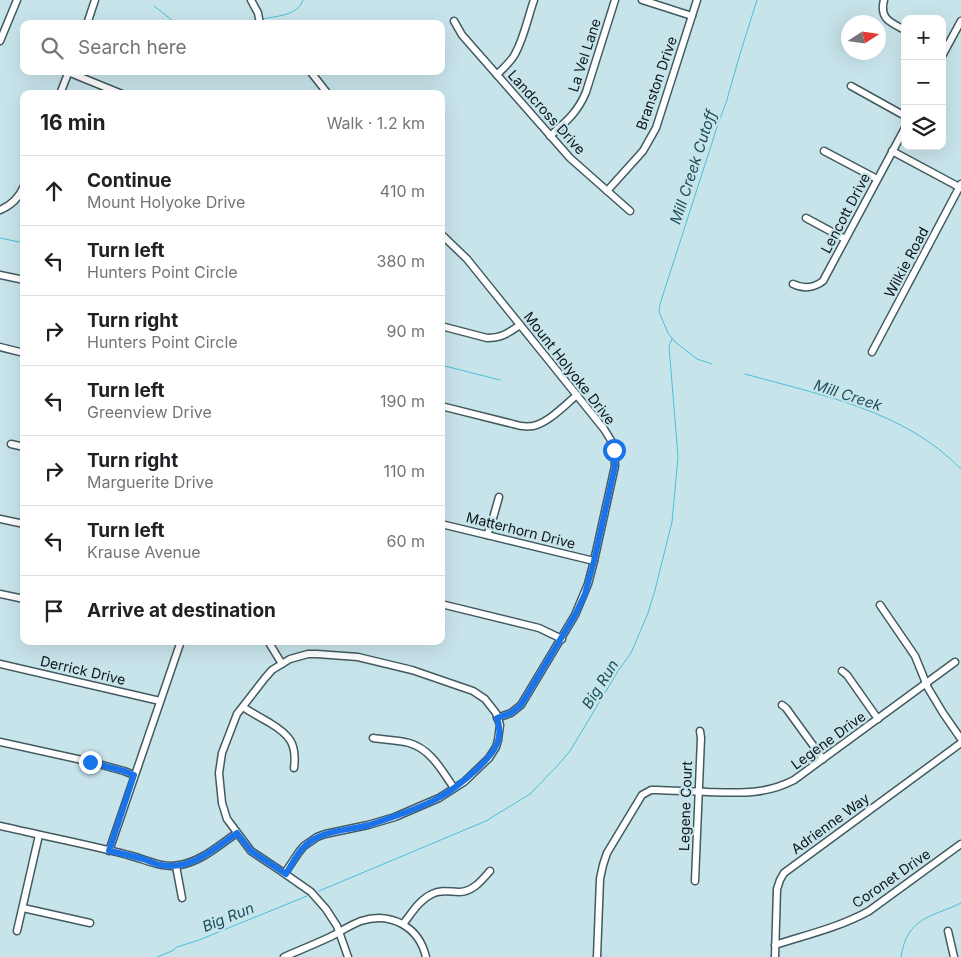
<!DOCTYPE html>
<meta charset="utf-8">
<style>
:root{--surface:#fff;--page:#f6f6f6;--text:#202124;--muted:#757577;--line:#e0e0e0}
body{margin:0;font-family:Inter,sans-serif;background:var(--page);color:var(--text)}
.controls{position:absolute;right:15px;top:15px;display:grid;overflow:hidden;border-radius:10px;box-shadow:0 5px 20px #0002}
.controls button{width:45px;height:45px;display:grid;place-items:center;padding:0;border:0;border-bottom:1px solid var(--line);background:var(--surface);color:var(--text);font:25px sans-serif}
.compass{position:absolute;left:841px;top:15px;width:45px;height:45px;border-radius:50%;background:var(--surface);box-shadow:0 5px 20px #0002;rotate:78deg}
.stop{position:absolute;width:15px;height:15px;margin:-11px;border:4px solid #1a73e8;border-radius:50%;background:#fff}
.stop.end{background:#1a73e8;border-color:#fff;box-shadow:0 1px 5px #0008}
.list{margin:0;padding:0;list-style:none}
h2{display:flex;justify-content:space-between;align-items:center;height:65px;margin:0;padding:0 20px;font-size:21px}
h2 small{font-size:16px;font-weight:400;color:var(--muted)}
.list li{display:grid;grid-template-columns:32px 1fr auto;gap:15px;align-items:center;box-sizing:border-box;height:70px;padding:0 20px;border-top:1px solid var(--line)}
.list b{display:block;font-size:19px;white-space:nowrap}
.list p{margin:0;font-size:16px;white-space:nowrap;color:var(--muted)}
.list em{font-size:16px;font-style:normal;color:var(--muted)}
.icon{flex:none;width:28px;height:28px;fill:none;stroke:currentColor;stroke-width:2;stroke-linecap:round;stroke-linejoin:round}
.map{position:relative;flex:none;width:961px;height:957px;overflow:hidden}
.search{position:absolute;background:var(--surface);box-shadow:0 5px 20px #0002;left:20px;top:20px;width:425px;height:55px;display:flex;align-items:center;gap:12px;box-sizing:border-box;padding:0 18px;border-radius:10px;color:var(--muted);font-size:19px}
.panel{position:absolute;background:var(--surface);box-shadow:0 5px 20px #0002;left:20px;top:90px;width:425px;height:555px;border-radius:10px}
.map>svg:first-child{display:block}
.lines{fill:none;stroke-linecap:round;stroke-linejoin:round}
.stream{stroke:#4abfd8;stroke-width:1}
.minor-casing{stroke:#425a60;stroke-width:9}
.minor{stroke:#fff;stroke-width:6}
.route{stroke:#1a73e8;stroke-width:6}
.labels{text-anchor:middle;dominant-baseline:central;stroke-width:4.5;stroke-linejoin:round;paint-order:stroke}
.street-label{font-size:14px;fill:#0c1619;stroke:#c8e4eb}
.water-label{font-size:15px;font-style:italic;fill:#1c4e59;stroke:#c8e4eb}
</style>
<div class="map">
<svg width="961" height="957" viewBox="0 0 961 957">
<rect width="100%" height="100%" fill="#c8e4eb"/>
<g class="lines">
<g class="stream">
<path d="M154,6L177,24"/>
<path d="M262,19C276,16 298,16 303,0"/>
<path d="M245,24L255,21"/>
<path d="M0,238L24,243"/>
<path d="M712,364L697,359L674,341L668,333L659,312L660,304L719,121L726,103L740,54L757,0"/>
<path d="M441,365L500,380"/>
<path d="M745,374C820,395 904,410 961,469"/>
<path d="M319,891L486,821L530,794L559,764L570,751L618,671L631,653L648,613L655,590L672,522L678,457L669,346L672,339"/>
<path d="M157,957L172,951L177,947L199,940L307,896"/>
<path d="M901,957C907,917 930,918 961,903"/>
</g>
<defs>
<g id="minor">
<path d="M251,0L258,13L260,24"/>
<path d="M642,0L692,16"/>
<path d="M884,0C879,19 891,23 905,30"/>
<path d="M454,21L462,35L570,158L630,211"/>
<path d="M87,24L95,0"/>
<path d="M0,41L17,0"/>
<path d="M942,56L961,21"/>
<path d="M310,71L328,94"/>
<path d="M68,72L122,94"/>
<path d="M497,75C503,68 511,62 515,54C524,38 528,17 534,0"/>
<path d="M851,86L905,116"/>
<path d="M60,94L69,71"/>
<path d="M550,136C566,122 578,112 586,92L615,0"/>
<path d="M824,151L877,179"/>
<path d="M892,151L961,188"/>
<path d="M607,191L643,151L656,128L697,0"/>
<path d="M0,210C12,205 19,198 24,186"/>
<path d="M806,218L845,239"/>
<path d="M441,234L467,259L604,429L612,442L614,450L615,466L594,561L588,584L575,615L521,705L511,713L497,718"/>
<path d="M0,275L24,280"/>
<path d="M793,284C803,289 814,288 823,281L905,128"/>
<path d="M441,326L487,338C502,338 508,333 520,325"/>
<path d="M0,347L24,353"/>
<path d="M872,352L961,184"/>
<path d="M441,406L513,424C519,426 526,427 533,426C548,423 565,405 577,395"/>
<path d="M11,444L24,447"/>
<path d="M0,519L24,524"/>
<path d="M441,524L594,561"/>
<path d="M487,535L491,525L499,497"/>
<path d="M0,594L24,599"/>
<path d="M441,604L539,628L562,639"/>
<path d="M880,605L915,656L928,688L943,713L961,739"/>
<path d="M268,641L282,664"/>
<path d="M0,664L160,701"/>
<path d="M842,671L847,675L878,719"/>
<path d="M782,705L786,708L823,759"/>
<path d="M243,707C252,713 261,718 270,723C290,735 297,744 294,768"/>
<path d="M373,738C385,740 398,740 409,743C431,749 442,771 454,788"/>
<path d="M0,742L91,762L124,771L134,775"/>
<path d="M0,826C43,836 86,844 128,855C145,859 162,869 180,865C202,861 219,845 237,833"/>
<path d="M109,851L181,641"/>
<path d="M176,866L182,898"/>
<path d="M285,873L299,852L304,846L317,837L325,834L368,825L395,817L439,798L464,782L489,758L496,747L498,740L500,725L496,713L485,699L473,691L412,670L358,657L317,654H308L290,659L272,670L265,678L237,714L222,753L219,773L222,803L227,819L251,851L281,871L311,892L326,909L337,926L348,957"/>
<path d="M695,881L701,738L700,731"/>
<path d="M23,908L90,923"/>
<path d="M403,924C412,913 419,900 432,894C442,889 450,892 459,892C473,892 482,880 490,871"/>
<path d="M17,931L39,835"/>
<path d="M948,931L954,957"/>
<path d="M775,945C806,935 840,927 869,911L961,844"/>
<path d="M284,957C300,950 315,944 330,937C340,932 350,925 361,921C391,911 419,927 426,957"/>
<path d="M597,957L600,879L603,865L607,853L642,795L651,790H657C674,791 691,791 708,792C739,793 765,795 794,780L955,662"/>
<path d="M775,957L777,889L780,880L784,873L961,743"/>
</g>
</defs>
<use href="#minor" class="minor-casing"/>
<use href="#minor" class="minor"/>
</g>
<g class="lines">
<path class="route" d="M90,762L124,771L134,775L109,851C121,853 132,856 143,859C149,861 155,864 161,865C191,871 215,848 237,833L251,851L286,874C293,862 299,849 311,841C326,830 351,830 369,825C391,818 419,809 440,797C453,790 465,780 476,770C492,755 505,741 497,718L511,713L521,705L575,615L585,594L594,561L615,466L614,450"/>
</g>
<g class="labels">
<g class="street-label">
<text transform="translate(584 55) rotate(-72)">La Vel Lane</text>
<text transform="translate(656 83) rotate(-71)">Branston Drive</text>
<text transform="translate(547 112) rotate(48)">Landcross Drive</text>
<text transform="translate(845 213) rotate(-62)">Lencott Drive</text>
<text transform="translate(906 262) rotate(-62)">Wilkie Road</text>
<text transform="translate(570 368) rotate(52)">Mount Holyoke Drive</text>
<text transform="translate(521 530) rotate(14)">Matterhorn Drive</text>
<text transform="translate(83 670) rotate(13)">Derrick Drive</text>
<text transform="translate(828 740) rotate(-36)">Legene Drive</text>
<text transform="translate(685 806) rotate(-88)">Legene Court</text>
<text transform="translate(830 823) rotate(-36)">Adrienne Way</text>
<text transform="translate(891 878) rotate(-35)">Coronet Drive</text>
</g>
<g class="water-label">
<text transform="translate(693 167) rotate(-72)">Mill Creek Cutoff</text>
<text transform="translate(848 395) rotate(18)">Mill Creek</text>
<text transform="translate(600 684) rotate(-58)">Big Run</text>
<text transform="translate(228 917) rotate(-22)">Big Run</text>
</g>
</g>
</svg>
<div class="controls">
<button>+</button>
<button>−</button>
<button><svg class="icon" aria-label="layers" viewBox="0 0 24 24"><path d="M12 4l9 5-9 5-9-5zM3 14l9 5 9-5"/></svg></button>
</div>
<svg class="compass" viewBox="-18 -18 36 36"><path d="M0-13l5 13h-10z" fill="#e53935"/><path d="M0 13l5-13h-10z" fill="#757577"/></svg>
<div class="stop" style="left:614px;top:450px"></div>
<div class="stop end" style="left:90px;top:762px"></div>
<div class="search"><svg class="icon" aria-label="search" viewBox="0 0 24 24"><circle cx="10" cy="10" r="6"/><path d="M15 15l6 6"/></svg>Search here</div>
<section class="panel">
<h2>16 min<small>Walk · 1.2 km</small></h2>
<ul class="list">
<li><svg class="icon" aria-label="ahead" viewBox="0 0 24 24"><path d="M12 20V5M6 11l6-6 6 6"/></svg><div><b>Continue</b><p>Mount Holyoke Drive</p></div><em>410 m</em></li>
<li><svg class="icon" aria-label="left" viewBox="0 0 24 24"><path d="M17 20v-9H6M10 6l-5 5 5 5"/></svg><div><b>Turn left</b><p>Hunters Point Circle</p></div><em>380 m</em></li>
<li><svg class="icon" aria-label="right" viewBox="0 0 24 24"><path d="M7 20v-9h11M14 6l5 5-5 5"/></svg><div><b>Turn right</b><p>Hunters Point Circle</p></div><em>90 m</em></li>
<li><svg class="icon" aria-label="left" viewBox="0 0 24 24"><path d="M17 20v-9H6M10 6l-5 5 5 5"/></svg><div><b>Turn left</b><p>Greenview Drive</p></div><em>190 m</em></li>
<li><svg class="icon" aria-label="right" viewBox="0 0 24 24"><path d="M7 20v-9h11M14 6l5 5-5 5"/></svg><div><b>Turn right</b><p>Marguerite Drive</p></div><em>110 m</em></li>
<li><svg class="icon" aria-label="left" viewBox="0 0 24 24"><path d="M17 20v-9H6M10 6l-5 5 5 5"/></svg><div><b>Turn left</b><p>Krause Avenue</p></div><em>60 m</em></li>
<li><svg class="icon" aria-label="arrive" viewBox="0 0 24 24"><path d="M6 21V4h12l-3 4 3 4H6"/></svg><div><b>Arrive at destination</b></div></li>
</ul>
</section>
</div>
